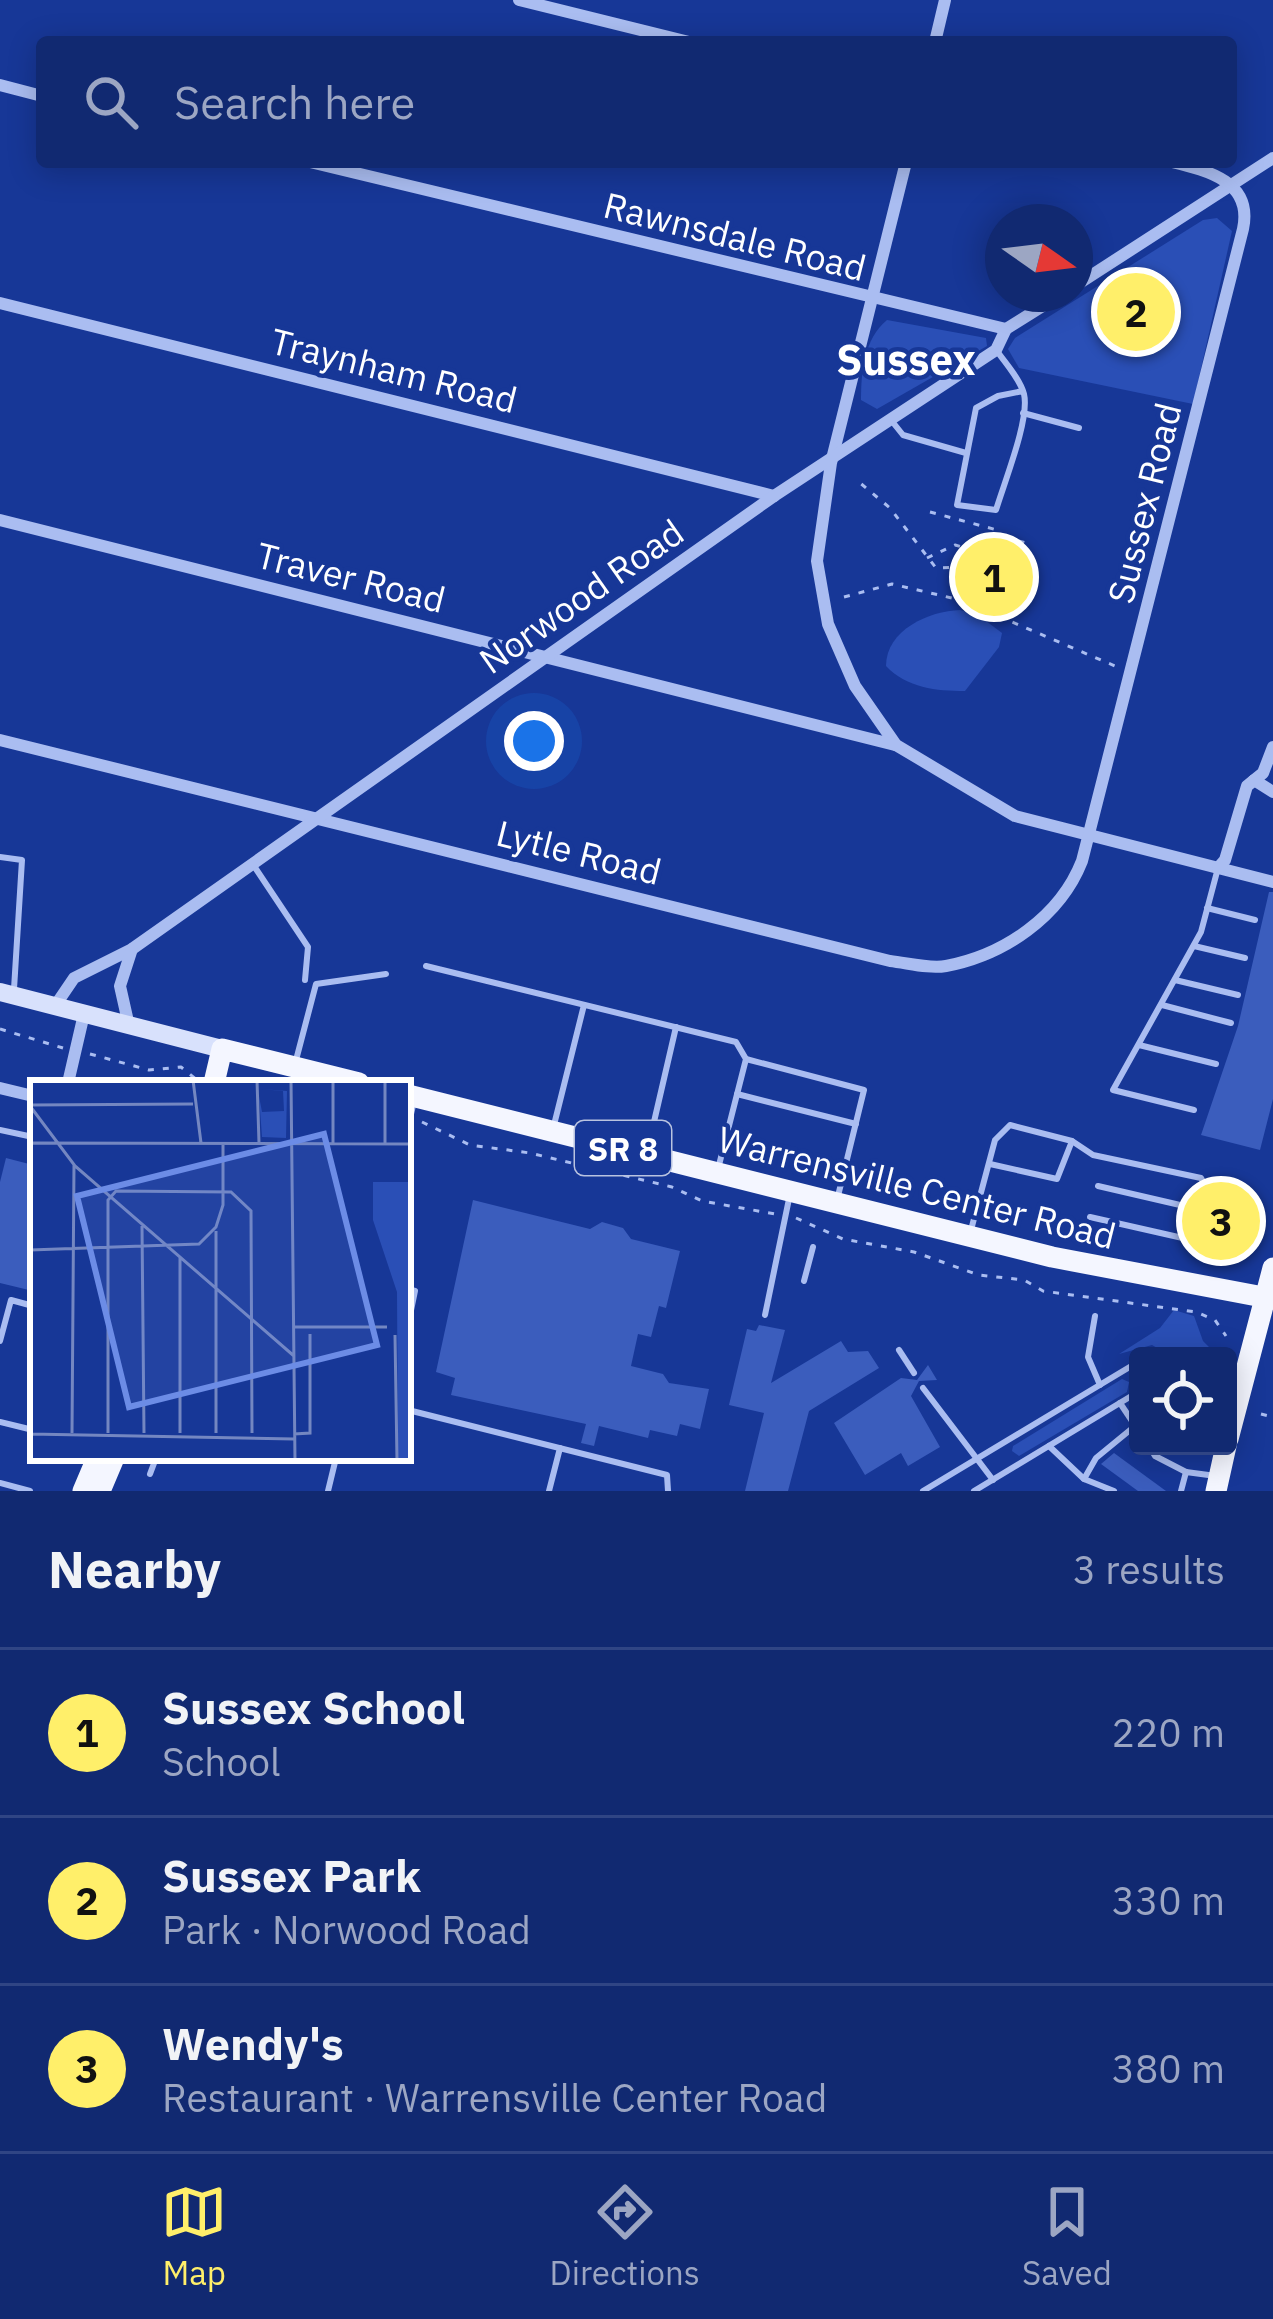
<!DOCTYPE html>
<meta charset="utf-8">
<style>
:root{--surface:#112971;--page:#1a3176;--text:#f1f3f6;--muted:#9ca6c3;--line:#304584;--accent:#ffef6a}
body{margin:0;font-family:"IBM Plex Sans",sans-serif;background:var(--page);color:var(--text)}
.controls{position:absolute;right:36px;bottom:36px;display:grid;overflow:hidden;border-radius:12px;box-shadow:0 6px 30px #0003}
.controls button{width:108px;height:108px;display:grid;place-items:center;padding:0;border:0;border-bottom:3px solid var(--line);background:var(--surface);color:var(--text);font:60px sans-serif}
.compass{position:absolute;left:985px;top:204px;width:108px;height:108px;border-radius:50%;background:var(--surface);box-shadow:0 6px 30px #0003;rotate:104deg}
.you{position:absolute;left:534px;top:741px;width:42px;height:42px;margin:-30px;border:9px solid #fff;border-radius:50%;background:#1a73e8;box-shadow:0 0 0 18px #1a73e833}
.badge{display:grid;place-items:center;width:78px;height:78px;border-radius:50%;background:var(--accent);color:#111;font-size:39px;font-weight:700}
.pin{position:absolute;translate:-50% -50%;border:6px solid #fff;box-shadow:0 3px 12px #0006}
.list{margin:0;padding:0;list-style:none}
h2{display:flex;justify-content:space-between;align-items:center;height:156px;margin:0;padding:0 48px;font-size:51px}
h2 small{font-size:39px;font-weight:400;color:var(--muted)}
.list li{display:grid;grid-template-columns:78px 1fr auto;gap:36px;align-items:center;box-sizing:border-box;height:168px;padding:0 48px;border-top:3px solid var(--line)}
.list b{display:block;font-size:45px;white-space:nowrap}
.list p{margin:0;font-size:39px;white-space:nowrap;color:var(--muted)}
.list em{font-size:39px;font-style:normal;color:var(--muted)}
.icon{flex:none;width:66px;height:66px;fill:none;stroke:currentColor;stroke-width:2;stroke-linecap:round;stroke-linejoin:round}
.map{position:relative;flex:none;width:1273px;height:1491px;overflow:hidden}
.search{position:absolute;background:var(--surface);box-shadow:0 6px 30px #0003;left:36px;right:36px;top:36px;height:132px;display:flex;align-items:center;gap:30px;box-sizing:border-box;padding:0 42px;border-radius:12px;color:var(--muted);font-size:45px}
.sheet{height:660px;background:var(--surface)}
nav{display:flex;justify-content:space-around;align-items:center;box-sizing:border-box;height:168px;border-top:3px solid var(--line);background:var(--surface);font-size:33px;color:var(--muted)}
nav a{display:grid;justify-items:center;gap:6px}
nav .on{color:var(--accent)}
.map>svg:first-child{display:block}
.green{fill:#2a4fb6}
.building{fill:#3b5dbd}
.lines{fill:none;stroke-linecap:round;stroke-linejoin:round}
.path{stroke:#aabdf1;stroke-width:3;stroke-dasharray:6 9;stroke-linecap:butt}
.lane{stroke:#aabdf1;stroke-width:6}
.street{stroke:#aabdf1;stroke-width:12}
.secondary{stroke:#d8e1fc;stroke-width:18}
.primary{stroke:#f4f6ff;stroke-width:21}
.labels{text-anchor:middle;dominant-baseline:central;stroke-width:9;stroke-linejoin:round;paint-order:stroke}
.shield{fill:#173797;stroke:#b9c3e0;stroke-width:3}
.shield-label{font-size:33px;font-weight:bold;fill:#fff}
.street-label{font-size:36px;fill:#fff;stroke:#173797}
.quarter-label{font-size:42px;font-weight:bold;fill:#fff;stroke:#173797}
.inset-road{fill:none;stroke:#7487c1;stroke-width:3}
.view{fill:#6c8ce6;fill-opacity:0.15;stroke:#6c8ce6;stroke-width:6}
.inset-edge{fill:none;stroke:#fff;stroke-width:6}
</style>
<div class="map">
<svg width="1273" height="1491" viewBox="0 0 1273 1491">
<rect width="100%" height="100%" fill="#173797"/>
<g class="green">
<path d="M1217,218L1232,231L1193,404L1019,368L1008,349L1015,338L1203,220Z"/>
<path d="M887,320L986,338L987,346L877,409L861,400C861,372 864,339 887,320Z"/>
<path d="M960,610L978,615L1002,633L999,647L965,691C936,691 907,688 886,666C886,630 929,611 960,610Z"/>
<path d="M1174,1310L1194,1316L1203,1341L1218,1356H1171L1152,1345L1119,1354L1160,1328Z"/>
<path d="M1122,1379L1129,1382L1127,1392L1019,1456L1012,1451L1013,1446Z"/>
</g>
<g class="building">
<path d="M1269,892H1273V1099L1260,1150L1201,1135L1238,1026Z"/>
<path d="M6,1158L33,1165V1291L0,1283V1182Z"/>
<path d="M1229,1194L1243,1197L1227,1252L1204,1247L1217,1203Z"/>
<path d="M473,1200L590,1229L602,1222L623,1228L631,1239L680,1251L666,1308L659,1306L651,1337L638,1334L631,1366L663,1374L669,1383L709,1389L700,1429L680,1424L677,1436L650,1430L648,1438L599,1426L594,1446L581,1443L586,1424L451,1395L455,1378L436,1372Z"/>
<path d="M759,1325L785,1330L771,1383L841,1341L848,1352L868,1351L879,1368L809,1411L788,1491H745L764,1413L729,1405L747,1329L756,1331Z"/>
<path d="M928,1365L937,1380L919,1381L911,1396L940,1447L908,1466L901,1453L865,1475L834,1423L901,1378L917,1380Z"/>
<path d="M1114,1453L1166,1491H1138L1101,1464Z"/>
</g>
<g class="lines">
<g class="path">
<path d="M930,512L997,530L1006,546L997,553"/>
<path d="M1004,537L1026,543L1027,581L1012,622L1115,666"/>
<path d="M927,558L955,545L973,550"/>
<path d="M844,597L892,584L986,606L995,554L987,548L974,551L961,567L936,568L890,508L859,482"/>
<path d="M0,1029L63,1048"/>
<path d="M90,1054L149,1070L181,1067L198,1081"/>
<path d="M422,1122L470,1145L530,1153L672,1187L702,1201L775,1214"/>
<path d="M796,1218L843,1239L914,1252L979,1275L1024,1280L1043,1291L1196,1312L1215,1320L1226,1336"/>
<path d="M1261,1414L1273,1417"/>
</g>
<g class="lane">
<path d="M997,351C1006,364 1020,379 1024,394C1030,419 1004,483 996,510L957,505L976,408L998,396L1023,391"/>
<path d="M1023,413L1079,428"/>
<path d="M891,420L903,435L966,453"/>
<path d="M0,857L22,860L14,989"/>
<path d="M254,866L308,947L305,980"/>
<path d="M1207,908L1255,920"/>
<path d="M1194,946L1245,958"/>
<path d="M426,966L736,1042L746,1059L718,1169"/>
<path d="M1175,980L1238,995"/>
<path d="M1162,1005L1231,1023"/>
<path d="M1139,1045L1216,1064"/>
<path d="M746,1059L864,1090L837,1200"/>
<path d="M295,1064L316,984L386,974"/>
<path d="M737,1094L856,1124"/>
<path d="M1194,1110L1113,1090L1201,932L1218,868"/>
<path d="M408,1127L414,1101"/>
<path d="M553,1129L584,1005"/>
<path d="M0,1130L33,1137"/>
<path d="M647,1152L676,1027"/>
<path d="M990,1164L1057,1179L1072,1141"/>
<path d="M1098,1186L1180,1205L1187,1213L1184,1239"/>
<path d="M971,1230L995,1140L1010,1125L1072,1141L1093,1155L1201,1178L1211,1196L1202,1230L1187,1239L1090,1217"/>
<path d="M804,1281L813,1247"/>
<path d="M408,1289L415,1291L408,1325"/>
<path d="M765,1315L790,1194"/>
<path d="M1095,1316L1088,1357L1100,1385"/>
<path d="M0,1341L11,1300L33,1306"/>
<path d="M899,1350L914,1373"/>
<path d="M923,1388L993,1480"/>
<path d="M1120,1403L1138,1430"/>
<path d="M408,1410L667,1475L668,1491"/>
<path d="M0,1422L33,1430"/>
<path d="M1049,1446L1084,1479L1114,1491"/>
<path d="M1149,1446L1155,1456L1186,1472"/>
<path d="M150,1474L156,1458"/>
<path d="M1084,1479L1096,1458L1135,1426"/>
<path d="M0,1483L30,1491"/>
<path d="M328,1491L336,1458"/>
<path d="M549,1491L560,1448"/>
<path d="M923,1491L1138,1362"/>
<path d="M974,1491L1138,1392"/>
<path d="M1181,1491L1186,1472L1216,1476"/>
</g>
<g class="street">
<path d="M519,0L689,42"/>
<path d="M935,42L945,0"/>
<path d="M0,85L42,96"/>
<path d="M310,162L1006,329"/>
<path d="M906,162L831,463L817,561L828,624L855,686L896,745L1015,816L1273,882"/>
<path d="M1075,286L1273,158"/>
<path d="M0,303L774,496"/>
<path d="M0,520L895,745"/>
<path d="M0,740L890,961C908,963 929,969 946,966C1004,955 1060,917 1082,861L1243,229C1253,182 1209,171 1172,162"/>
<path d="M1254,780L1273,792"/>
<path d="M1218,868L1225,860L1247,786L1263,773L1273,747"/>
<path d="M55,1006L74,978L132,949L774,496L996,350L1006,329L1062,294"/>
<path d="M129,1026L120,986L132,949"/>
<path d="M68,1083L84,1014"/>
<path d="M0,1088L33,1096"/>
</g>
<path class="secondary" d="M0,992L222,1049"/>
<g class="primary">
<path d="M214,1083L222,1049L359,1083"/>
<path d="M408,1095L1052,1257L1273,1299"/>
<path d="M1228,1439L1273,1268"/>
<path d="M83,1491L97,1458"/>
<path d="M100,1491L114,1458"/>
<path d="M1216,1491L1226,1446"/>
</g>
</g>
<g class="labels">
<rect class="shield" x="575" y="1121" width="96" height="54" rx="9"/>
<g class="shield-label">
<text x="623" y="1148">SR 8</text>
</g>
<g class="street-label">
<text transform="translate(735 236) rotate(14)">Rawnsdale Road</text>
<text transform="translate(394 370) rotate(14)">Traynham Road</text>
<text transform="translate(1144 503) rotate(-76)">Sussex Road</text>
<text transform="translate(351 577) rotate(14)">Traver Road</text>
<text transform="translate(581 596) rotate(-35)">Norwood Road</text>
<text transform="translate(579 852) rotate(14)">Lytle Road</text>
<text transform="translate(917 1187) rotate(14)">Warrensville Center Road</text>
</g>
<g class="quarter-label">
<text x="906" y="359">Sussex</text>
</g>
</g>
<g transform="translate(30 1080)">
<rect width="381" height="381" fill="#173797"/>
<path d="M231,9L257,11L256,58L232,57L229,16L232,32L254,31L253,11ZM343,102H381V381H368L367,212L343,140Z" fill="#2a4fb6"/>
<path class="inset-road" d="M163,0L171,63M227,0L229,63M261,0L265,381M303,0V63M355,0V63M0,25L163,24M0,26L45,86L264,276M0,63L381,64M112,146L114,353M0,170L169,164L186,147L193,125V63M264,247H357M365,255L367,381M42,353L44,84M78,353V120L86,111L201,112L221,131L222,353M150,353V178M186,353V151M0,354L264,359M264,354L280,353V254M0,373L1,63"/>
<path class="view" d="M294,54L347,265L99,327L47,116Z"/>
<rect width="381" height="381" class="inset-edge"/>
</g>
</svg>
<div class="controls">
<button><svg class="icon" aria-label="locate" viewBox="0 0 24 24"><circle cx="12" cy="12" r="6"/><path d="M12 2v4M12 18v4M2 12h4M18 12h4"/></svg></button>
</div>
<svg class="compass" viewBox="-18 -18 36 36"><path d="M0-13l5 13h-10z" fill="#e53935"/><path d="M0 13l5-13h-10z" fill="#9ca6c3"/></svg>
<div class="you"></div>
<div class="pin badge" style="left:994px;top:577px">1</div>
<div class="pin badge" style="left:1136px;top:312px">2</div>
<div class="pin badge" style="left:1221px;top:1221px">3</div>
<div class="search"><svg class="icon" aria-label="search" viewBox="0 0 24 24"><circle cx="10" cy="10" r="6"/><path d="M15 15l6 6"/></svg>Search here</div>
</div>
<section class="sheet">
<h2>Nearby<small>3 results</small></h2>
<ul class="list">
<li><span class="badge">1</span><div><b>Sussex School</b><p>School</p></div><em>220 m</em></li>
<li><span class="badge">2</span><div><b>Sussex Park</b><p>Park · Norwood Road</p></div><em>330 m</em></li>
<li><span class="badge">3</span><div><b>Wendy's</b><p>Restaurant · Warrensville Center Road</p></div><em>380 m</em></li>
</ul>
</section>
<nav>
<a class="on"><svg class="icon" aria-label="map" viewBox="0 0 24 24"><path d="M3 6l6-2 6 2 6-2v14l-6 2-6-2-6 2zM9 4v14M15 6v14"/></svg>Map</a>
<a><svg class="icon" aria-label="directions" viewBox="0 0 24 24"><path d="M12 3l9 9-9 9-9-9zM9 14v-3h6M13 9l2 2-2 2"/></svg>Directions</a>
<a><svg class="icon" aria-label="saved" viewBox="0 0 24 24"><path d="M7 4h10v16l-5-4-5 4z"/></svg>Saved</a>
</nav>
